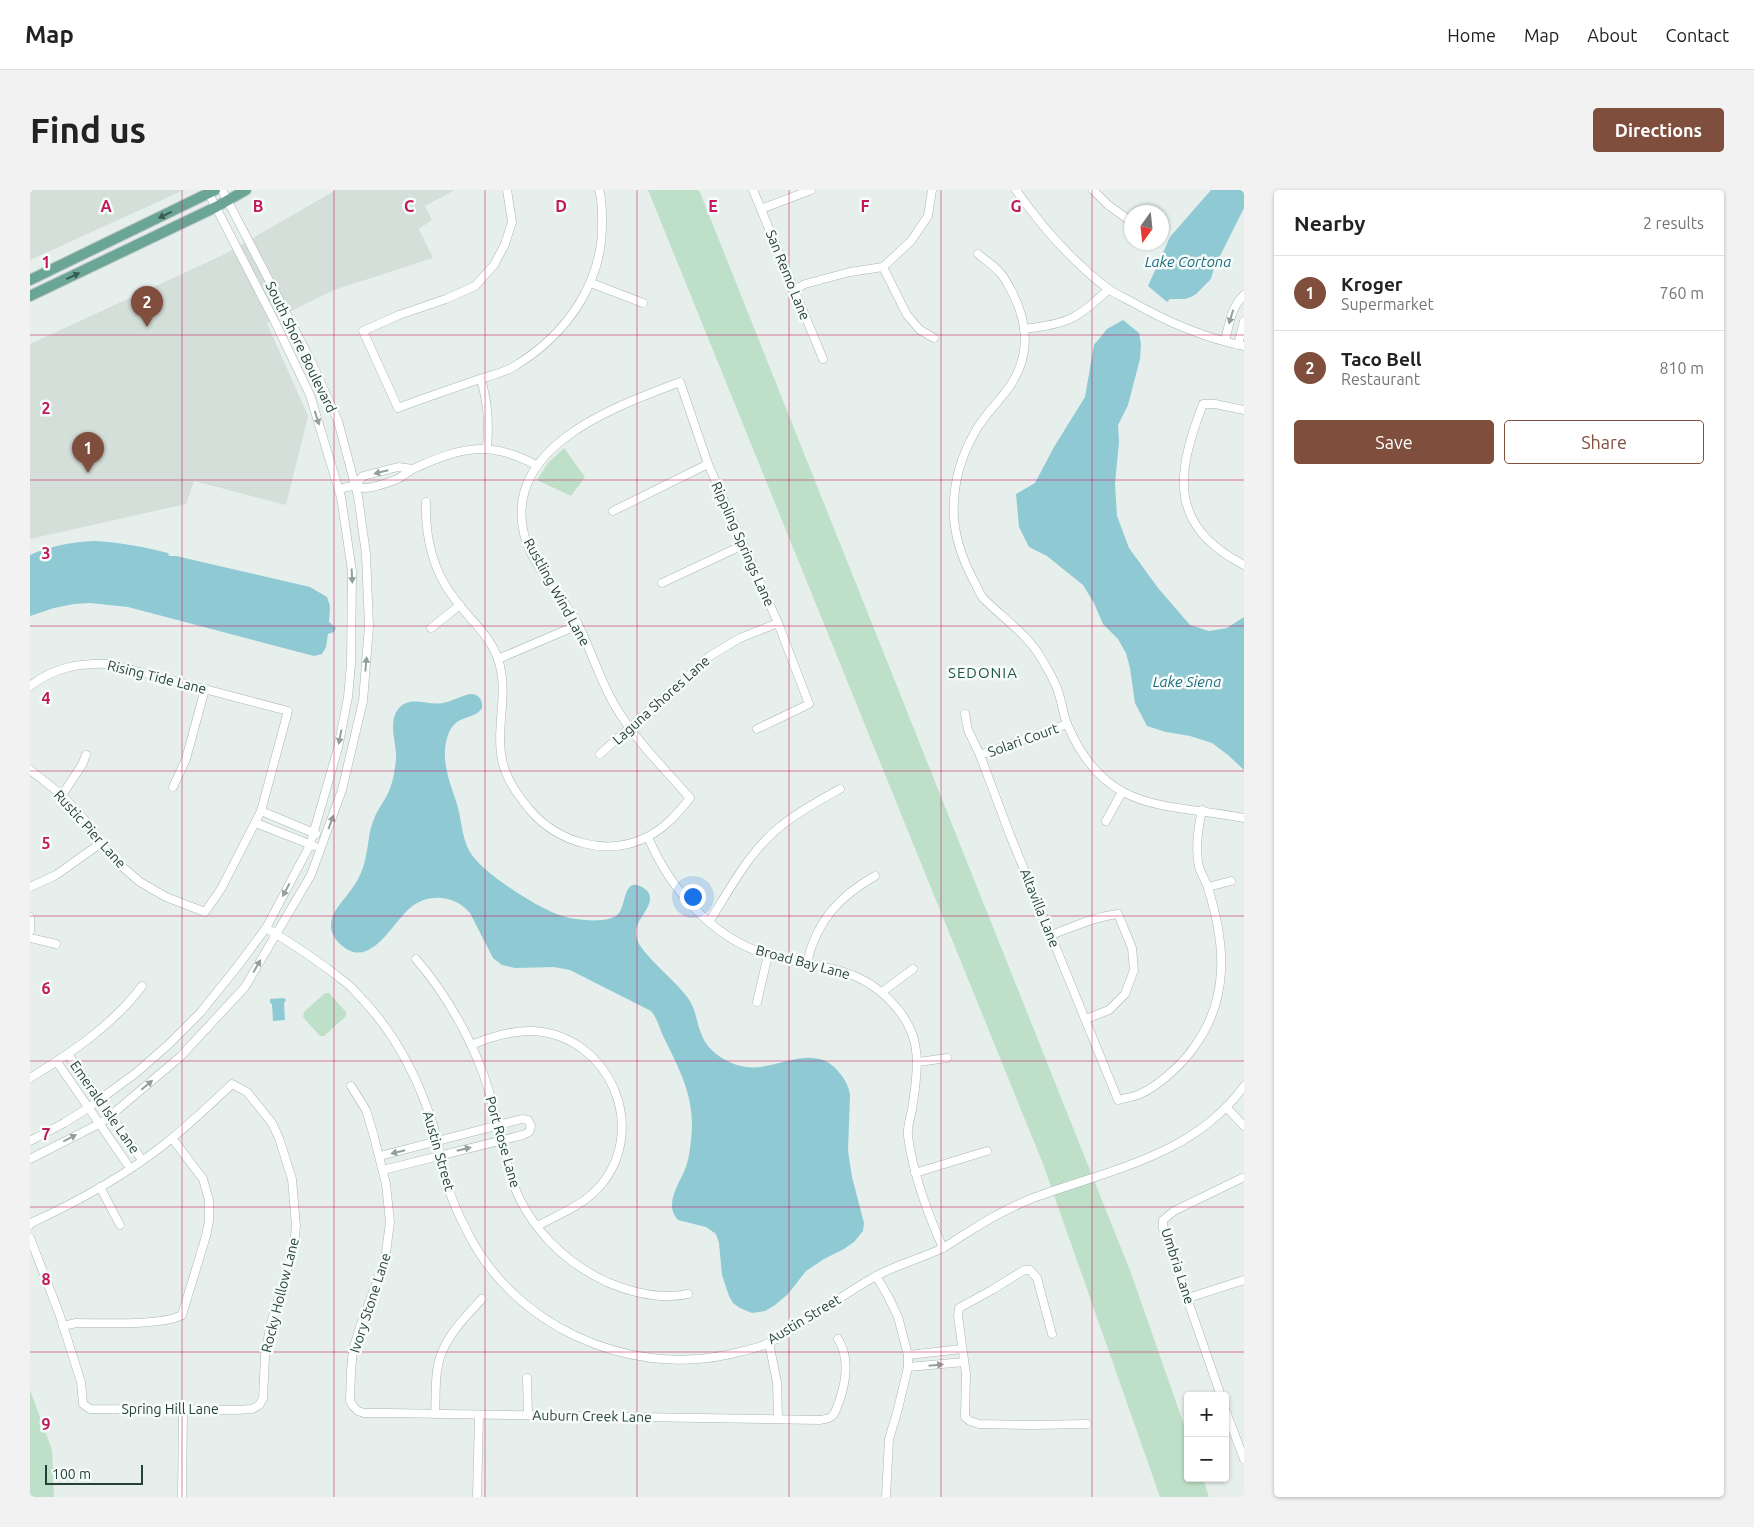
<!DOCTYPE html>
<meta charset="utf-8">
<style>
:root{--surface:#fff;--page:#f2f2f2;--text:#222;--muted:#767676;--line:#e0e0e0;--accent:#804e3d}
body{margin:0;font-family:Ubuntu,sans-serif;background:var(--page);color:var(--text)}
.controls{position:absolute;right:15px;bottom:15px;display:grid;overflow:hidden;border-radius:5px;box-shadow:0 1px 4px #0004}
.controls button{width:45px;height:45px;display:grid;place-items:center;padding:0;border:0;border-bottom:1px solid var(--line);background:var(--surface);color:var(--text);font:25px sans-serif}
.compass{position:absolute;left:1094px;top:15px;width:45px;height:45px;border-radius:50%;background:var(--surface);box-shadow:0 1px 4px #0004;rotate:195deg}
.scale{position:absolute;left:15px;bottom:12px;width:98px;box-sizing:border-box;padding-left:5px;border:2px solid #24423a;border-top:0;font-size:14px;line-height:18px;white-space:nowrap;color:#24423a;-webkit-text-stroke:4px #f7fbf9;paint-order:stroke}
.you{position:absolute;left:662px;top:706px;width:18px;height:18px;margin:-12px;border:4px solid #fff;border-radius:50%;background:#1a73e8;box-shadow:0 0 0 8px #1a73e833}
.badge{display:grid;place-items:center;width:32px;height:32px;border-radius:50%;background:var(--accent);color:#fff;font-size:16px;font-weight:700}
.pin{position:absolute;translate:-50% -41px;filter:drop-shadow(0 1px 2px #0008)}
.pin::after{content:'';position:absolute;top:26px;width:18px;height:15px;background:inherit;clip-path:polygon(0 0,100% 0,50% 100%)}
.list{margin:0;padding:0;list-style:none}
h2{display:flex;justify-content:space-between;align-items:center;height:65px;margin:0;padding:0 20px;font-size:21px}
h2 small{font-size:16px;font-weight:400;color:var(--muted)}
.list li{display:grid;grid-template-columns:32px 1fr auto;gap:15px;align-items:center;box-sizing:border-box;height:75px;padding:0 20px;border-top:1px solid var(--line)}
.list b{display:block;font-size:19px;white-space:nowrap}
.list p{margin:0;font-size:16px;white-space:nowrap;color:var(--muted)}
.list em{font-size:16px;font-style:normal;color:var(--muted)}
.actions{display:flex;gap:10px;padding:15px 20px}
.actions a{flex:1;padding:11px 0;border:1px solid var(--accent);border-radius:5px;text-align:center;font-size:18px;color:var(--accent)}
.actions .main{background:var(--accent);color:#fff}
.map{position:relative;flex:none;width:1214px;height:1307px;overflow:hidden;border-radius:5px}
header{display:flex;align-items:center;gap:30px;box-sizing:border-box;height:70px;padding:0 25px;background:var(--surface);border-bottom:1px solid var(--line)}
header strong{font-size:24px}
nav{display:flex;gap:28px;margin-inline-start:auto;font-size:18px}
.intro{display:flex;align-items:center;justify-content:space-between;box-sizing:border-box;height:120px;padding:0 30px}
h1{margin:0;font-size:35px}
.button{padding:12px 22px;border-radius:5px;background:var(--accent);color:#fff;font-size:18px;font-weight:700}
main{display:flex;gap:30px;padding:0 30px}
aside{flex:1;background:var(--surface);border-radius:5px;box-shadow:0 1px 4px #0004}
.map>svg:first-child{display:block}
.built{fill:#d4dfda}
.green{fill:#bfe0c8}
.water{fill:#8ec9d4}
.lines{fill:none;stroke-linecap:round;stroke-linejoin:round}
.minor-casing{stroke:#a8b8b2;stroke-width:9}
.major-casing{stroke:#c2cac8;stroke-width:12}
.minor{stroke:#fff;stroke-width:8}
.major{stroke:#6aa596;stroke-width:10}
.oneway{fill:#365b51}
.oneway2{fill:#92a09c}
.grid{fill:none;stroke:#c2185b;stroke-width:1;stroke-opacity:0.55}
.labels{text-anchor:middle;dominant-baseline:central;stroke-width:5;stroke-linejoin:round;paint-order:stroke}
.street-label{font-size:14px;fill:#24423a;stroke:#f7fbf9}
.water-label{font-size:15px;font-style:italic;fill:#1c6f80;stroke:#f7fbf9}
.neighbourhood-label{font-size:15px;letter-spacing:1px;fill:#1f5548;stroke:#f7fbf9}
.grid-label{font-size:16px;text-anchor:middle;font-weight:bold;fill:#c2185b;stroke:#f7fbf9;stroke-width:5;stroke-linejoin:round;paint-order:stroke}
</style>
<header>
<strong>Map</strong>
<nav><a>Home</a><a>Map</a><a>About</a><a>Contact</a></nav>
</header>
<div class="intro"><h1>Find us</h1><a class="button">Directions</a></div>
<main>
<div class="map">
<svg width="1214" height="1307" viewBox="0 0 1214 1307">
<rect width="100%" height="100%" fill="#e6efeb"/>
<g class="built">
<path d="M0,0H154L0,70Z"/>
<path d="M306,0H425L395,16L402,30L389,39L403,68L304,100L237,133L278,226L256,315L164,291L156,314L0,349V154L195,64Z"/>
</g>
<g class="green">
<path d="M618,0H669L1101,1083L1158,1246V1288H1173L1179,1307H1130L1013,974Z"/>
<path d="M534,258L555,287L541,306L507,290L518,273Z"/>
<path d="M295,803H299L316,822V826L294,846H290L273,827L274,822Z"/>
<path d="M0,1200L22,1260L24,1307H0Z"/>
</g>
<g class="water">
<path d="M1181,0H1214V18L1184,78L1181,89L1166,104L1161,107L1155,109H1140L1137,112L1118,96L1140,47Z"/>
<path d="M1093,130L1109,143L1111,154L1110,169L1098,215L1088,235L1089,252L1085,294L1087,326L1099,358L1128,398L1160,435L1179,441L1197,438L1214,427V580L1198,565L1182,553L1160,546L1136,542L1117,536L1105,513L1100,478L1096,463L1088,449L1073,434L1064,413L1053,395L1017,366L999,357L989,337L986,304L1005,293L1024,257L1055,207L1064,155L1077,139Z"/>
<path d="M64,351C89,352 114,357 138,363L139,366H146L280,397L297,407L300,416L299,432L306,438L304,442L298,444L296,457L292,464L284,466L98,417L60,413L44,414L24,418L0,426V365C20,356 42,352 64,351Z"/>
<path d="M442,504C449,505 453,510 452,518C444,531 426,523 418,545C410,568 419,590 426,611C432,628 431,647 440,662C452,683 509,719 532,726C545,730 576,734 587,725C597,718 592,686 612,697C631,708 611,724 607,736C605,742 606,748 609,754C622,774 643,788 658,808C666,819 666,831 671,843C676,859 692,870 707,875C742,887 780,849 808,881C814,888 819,896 820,905L818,961L822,987L834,1033L833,1041L824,1052L814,1059L794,1069L776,1081L758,1104L745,1115L735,1121L722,1123L710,1118L703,1113L699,1106L692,1085L689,1053L686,1044L676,1037L648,1030C633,1014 650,993 656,977C659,968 660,959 661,950C666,910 651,882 634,848C629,838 628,829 621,821L540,780L524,777L485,778L472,775L463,768L440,723C432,714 423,709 411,708C399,707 388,711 380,718C361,734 339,783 309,753C290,733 309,716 321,700C327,692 333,681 335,670C339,656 338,642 344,629C347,620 354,612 358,603C363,593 365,580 366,569C367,553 357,532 369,518C381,505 398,516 413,513C423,511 432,505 442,504Z"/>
<path d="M254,808L256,810L254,813L255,830L243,831L242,814L240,813V809Z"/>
</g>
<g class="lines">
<defs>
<g id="minor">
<path d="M477,0L482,32L475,54L464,75L445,96L416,109L369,125L333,141L368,218C394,208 421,199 447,190C459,186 473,183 483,177C537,145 575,91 572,27C572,18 572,9 569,0"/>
<path d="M723,0L793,169"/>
<path d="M986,0C1011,36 1042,71 1077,98C1085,104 1095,108 1104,113C1139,133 1175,148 1214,156"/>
<path d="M1063,0L1078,15L1099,30"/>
<path d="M731,19L781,0"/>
<path d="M948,64C956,71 965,76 971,84C975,88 978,95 981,100C998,132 1001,165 980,196C969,212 954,225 945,242C930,268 922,298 924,329C926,352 934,373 945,393C948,399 950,405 954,409C975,430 1000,446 1014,473C1018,480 1023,488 1026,496C1032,509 1032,523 1038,536C1076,624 1134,613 1214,628"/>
<path d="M853,77L877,125L890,140L904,148"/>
<path d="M561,93L613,113"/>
<path d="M764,100L775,94L820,82L853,77L881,51L898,26L902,0"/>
<path d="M994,139C1038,134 1047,129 1079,99"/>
<path d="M1195,151C1199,135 1201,117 1214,105"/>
<path d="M1208,155L1214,131"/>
<path d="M451,189C458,215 459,230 457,258"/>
<path d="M1214,220L1185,214H1173C1146,284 1138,336 1214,375"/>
<path d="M324,296L333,286L368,277L383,279"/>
<path d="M309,299C314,298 319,296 324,296C328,296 332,298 335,298C344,298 357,293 365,290C373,287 378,281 385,278C432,257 459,250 506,275"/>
<path d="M396,312C395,346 403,381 424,408C438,428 460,445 468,469C480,504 464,539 473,574C478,592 488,605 499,619C528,653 578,668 619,646C636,637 648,623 660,608C633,577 604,549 584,514C569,488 561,460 548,434C533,407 505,378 496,351C467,258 584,217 650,192L678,274L748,433L779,514L727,539"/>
<path d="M583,321L678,274"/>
<path d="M632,393L713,355"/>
<path d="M401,438L430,415"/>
<path d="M468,469L548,435"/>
<path d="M0,496C24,477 50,473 80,474L258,521L231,621L191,699L175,722L136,707L110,692L87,672L71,653L54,629L32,605L0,580"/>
<path d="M935,524L938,540L950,565L980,645L1088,910C1096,908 1104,907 1110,904C1127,897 1151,875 1162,860C1200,810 1196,755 1178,698C1176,691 1171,684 1169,677C1165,659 1168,638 1172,620"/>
<path d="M570,564L680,466L710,448L748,433"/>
<path d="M950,565L1037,534"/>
<path d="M143,597L156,569L175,499"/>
<path d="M32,605L52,575L56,565"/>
<path d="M231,621L286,644"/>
<path d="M1076,631L1092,602"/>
<path d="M226,633L284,656"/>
<path d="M618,647C640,699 682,748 738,765C791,780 832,773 870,822C894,853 887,884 882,920C880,928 877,938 878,946C883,985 897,1022 913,1058"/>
<path d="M0,697L26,685L71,653"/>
<path d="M1178,697L1201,691"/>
<path d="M0,727V741"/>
<path d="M679,732C700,699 720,660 751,636C769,621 790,610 810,599"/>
<path d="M236,738C263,754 290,772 315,792C322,797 327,804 333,810C368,847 389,890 404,938C409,956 412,976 417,994C422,1010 429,1026 437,1041C483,1135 595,1186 696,1165C710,1162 726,1159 739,1153C747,1149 754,1144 761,1140C791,1122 818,1101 848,1085C869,1074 892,1068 913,1058C922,1053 931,1046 940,1041C960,1028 981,1017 1003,1008C1078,980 1164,966 1214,896"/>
<path d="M1021,745C1043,737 1064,727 1088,724L1102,758L1104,780L1095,804L1079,820L1056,829"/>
<path d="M0,748L26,754"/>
<path d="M386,769C415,803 437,841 453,883C466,919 471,957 483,993C499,1037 535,1073 577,1092C603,1103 630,1110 658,1104"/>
<path d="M777,772C787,731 808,707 845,686"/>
<path d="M852,802L883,779"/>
<path d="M727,812L738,765"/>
<path d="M441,855C461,847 482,840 504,841C579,846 619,937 571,995C554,1015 530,1024 507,1036"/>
<path d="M38,864L112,970"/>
<path d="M27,872L100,978"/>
<path d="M888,872L917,868"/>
<path d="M0,888C41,863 83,835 112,796"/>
<path d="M321,896L336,920L343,943L356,994L360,1032L355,1070L330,1137L323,1160L321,1181L320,1211L323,1216L328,1221L334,1223H356L790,1230C794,1229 799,1229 802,1226C806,1223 807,1216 809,1212C816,1192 820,1168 808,1149"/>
<path d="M1197,918L1214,936"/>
<path d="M0,951L34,933L58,918L106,883L139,854L170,823L207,777L236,738L280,655L308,558L318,507L321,474L322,381L311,307L280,205L245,132L177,0"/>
<path d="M350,966L492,929L498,930L501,936L499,942L493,945L353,980"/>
<path d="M0,969L69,934L80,926L150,867L215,797L281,685L312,600L333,511L339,436L336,364L328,306L308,231L280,169L192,0"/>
<path d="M885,983L957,961"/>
<path d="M70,997L90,1035"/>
<path d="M0,1035L1,1033C49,1011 96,985 136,953C159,935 181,914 202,894L217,902L242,933L249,948L262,989L266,1036L264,1056L240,1137L235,1166L233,1209L229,1215L222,1219L206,1220L60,1219L53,1214L51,1192L29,1123L0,1048"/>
<path d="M846,1086L858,1106L868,1127L878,1165V1177L868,1219L859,1249L856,1307"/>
<path d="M1158,1108L1214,1090"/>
<path d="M33,1136L46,1133C71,1133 132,1136 152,1125L176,1046L179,1031V1010L173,989L142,948"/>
<path d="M1022,1144L1007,1088L1000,1080H994L962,1100L929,1118L928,1126L936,1184L935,1227L940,1231L949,1234L1003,1235L1057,1234"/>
<path d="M739,1153L747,1192L748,1229"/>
<path d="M878,1165L932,1159"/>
<path d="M878,1177L934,1172"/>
<path d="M497,1188L498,1225"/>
<path d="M1191,1206L1133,1039V1030L1144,1021L1212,988"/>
<path d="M1195,1219L1214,1269"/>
<path d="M405,1224C406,1210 405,1195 407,1181C410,1152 433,1129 452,1109"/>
<path d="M152,1307L153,1219"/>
<path d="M447,1307L449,1225"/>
</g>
<g id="major">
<path d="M0,90L185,0"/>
<path d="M0,106L186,17L216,0"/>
</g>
</defs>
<use href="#minor" class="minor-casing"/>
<use href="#major" class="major-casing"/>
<use href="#minor" class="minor"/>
<use href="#major" class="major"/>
</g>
<defs><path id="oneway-solid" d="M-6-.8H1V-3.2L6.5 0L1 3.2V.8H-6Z" transform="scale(1.25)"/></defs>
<g class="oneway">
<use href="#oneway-solid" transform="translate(135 25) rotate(154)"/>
<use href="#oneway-solid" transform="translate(43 86) rotate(-25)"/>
</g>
<g class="oneway2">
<use href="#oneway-solid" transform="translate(1201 127) rotate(107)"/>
<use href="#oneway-solid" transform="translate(287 228) rotate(72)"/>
<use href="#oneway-solid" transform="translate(351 282) rotate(166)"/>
<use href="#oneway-solid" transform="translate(322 386) rotate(87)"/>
<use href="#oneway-solid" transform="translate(336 474) rotate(-85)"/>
<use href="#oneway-solid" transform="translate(310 547) rotate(101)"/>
<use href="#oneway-solid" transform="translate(301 632) rotate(-70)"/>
<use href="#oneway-solid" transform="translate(256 700) rotate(118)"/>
<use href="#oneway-solid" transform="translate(227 776) rotate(-60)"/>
<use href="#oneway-solid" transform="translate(117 895) rotate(-40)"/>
<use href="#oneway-solid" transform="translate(40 948) rotate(-27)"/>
<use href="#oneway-solid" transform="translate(434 959) rotate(-13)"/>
<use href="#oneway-solid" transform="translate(368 962) rotate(167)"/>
<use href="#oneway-solid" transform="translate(906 1175) rotate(-5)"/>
</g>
<path class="grid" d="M152,0V1307M304,0V1307M455,0V1307M607,0V1307M759,0V1307M911,0V1307M1062,0V1307M0,145H1214M0,290H1214M0,436H1214M0,581H1214M0,726H1214M0,871H1214M0,1017H1214M0,1162H1214"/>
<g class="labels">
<g class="street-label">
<text transform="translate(758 85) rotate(68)">San Remo Lane</text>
<text transform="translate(271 157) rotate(64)">South Shore Boulevard</text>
<text transform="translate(713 354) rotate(66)">Rippling Springs Lane</text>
<text transform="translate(527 402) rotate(61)">Rustling Wind Lane</text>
<text transform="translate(127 487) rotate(14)">Rising Tide Lane</text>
<text transform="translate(631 510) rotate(-42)">Laguna Shores Lane</text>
<text transform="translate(993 550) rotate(-20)">Solari Court</text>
<text transform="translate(60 639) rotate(48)">Rustic Pier Lane</text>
<text transform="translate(1010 718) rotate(68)">Altavilla Lane</text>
<text transform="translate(773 772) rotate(15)">Broad Bay Lane</text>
<text transform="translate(75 917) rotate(55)">Emerald Isle Lane</text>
<text transform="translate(473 952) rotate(74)">Port Rose Lane</text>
<text transform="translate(409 961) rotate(74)">Austin Street</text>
<text transform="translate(1148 1076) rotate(72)">Umbria Lane</text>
<text transform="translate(250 1105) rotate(-76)">Rocky Hollow Lane</text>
<text transform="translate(340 1113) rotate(-72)">Ivory Stone Lane</text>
<text transform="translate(774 1129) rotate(-31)">Austin Street</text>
<text x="140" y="1219">Spring Hill Lane</text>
<text transform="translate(562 1226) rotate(1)">Auburn Creek Lane</text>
</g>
<g class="water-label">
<text x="1158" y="71">Lake Cortona</text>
<text x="1157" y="491">Lake Siena</text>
</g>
<g class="neighbourhood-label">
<text x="953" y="482">SEDONIA</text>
</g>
</g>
<g class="grid-label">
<text x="76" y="22">A</text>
<text x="228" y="22">B</text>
<text x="379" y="22">C</text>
<text x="531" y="22">D</text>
<text x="683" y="22">E</text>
<text x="835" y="22">F</text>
<text x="986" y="22">G</text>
<text x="16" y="78">1</text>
<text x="16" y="224">2</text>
<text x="16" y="369">3</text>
<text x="16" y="514">4</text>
<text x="16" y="659">5</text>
<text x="16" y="804">6</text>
<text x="16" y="950">7</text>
<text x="16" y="1095">8</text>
<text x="16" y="1240">9</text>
</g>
</svg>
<div class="controls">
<button>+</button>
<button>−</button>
</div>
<svg class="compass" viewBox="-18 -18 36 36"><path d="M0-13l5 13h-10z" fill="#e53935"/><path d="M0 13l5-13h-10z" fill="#767676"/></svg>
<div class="scale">100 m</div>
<div class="you"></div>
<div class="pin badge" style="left:58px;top:283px">1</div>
<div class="pin badge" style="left:117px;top:137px">2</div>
</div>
<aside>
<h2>Nearby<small>2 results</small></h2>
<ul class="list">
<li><span class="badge">1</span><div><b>Kroger</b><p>Supermarket</p></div><em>760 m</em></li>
<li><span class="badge">2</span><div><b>Taco Bell</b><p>Restaurant</p></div><em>810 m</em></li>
</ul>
<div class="actions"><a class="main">Save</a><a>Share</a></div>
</aside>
</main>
